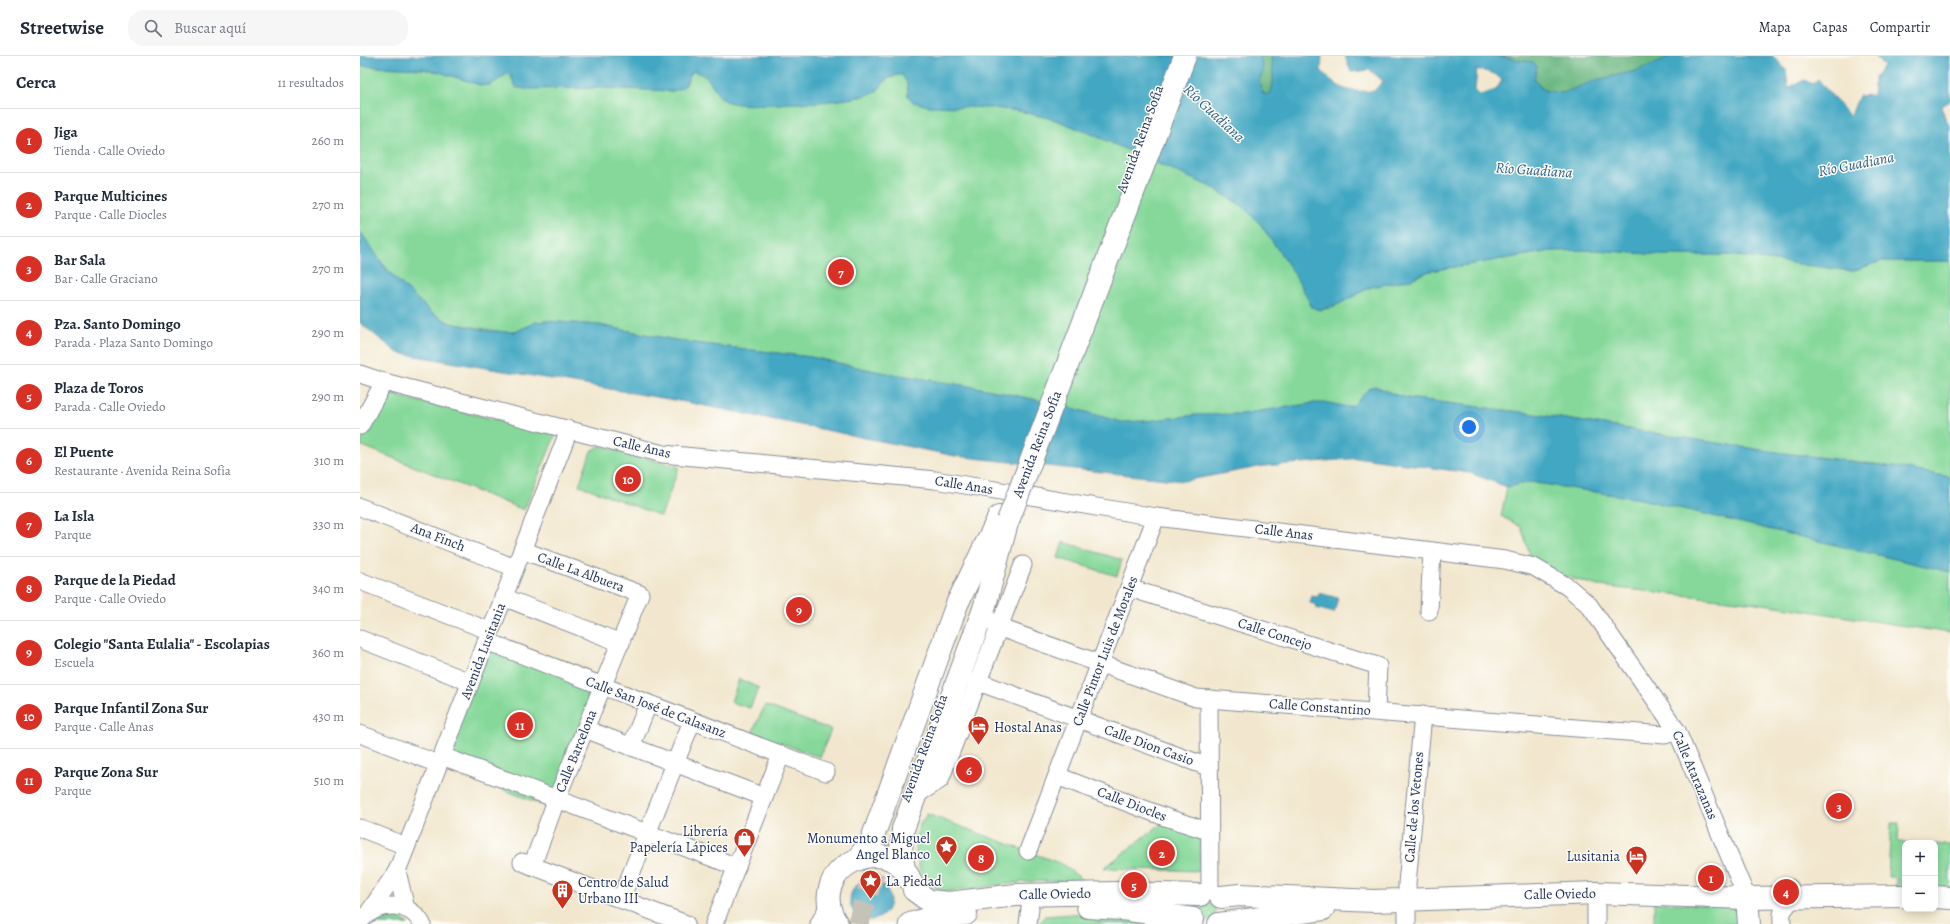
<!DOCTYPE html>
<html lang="es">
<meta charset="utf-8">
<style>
:root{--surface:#fff;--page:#f6f6f7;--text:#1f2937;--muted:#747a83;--line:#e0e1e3;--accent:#d93025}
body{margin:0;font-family:Alegreya,serif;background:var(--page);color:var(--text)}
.controls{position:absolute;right:12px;bottom:12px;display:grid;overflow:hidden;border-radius:8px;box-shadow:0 2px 10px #0003}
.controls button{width:36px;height:36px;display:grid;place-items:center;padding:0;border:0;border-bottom:1px solid var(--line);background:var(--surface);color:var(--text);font:20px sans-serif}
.you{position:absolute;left:1109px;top:371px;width:14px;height:14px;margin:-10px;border:3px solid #fff;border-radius:50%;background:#1a73e8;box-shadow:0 0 0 6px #1a73e833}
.badge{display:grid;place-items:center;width:26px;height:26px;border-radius:50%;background:var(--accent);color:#fff;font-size:13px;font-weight:700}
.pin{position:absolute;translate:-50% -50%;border:2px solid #fff;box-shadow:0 1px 4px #0006}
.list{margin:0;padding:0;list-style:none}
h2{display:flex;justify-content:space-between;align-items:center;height:52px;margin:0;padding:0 16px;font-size:17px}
h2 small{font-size:13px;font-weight:400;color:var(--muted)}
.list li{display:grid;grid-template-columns:26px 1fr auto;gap:12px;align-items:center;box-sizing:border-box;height:64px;padding:0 16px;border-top:1px solid var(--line)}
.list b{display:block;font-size:15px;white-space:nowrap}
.list p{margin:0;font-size:13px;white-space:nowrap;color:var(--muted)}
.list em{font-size:13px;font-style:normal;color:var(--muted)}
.icon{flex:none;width:22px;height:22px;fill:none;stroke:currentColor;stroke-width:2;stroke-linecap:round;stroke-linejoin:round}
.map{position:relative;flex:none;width:1590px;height:868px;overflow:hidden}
header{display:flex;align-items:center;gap:24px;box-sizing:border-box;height:56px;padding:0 20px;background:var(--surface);border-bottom:1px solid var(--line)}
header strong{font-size:19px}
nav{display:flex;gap:22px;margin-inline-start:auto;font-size:14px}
.search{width:280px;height:36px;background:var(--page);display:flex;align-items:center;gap:10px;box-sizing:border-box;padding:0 14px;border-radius:16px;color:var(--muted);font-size:15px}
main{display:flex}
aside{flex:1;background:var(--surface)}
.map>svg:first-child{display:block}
.green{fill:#85d89a;stroke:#50847c}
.forest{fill:#6cb882;stroke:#447470}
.water{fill:#43a7c3;stroke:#2f6b90;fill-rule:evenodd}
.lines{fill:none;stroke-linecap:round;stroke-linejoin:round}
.highway-tunnel{stroke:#c7c2b8;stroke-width:22;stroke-dasharray:22 11;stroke-linecap:butt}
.minor-casing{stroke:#868b96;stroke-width:19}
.major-casing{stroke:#868b96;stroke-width:24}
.highway-casing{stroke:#868b96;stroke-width:24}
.minor{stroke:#fff;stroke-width:17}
.major{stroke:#fff;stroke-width:22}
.highway{stroke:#fff;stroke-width:22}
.highway-bridge-casing{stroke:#868b96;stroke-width:24;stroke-linecap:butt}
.highway-bridge{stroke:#fff;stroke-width:22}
.labels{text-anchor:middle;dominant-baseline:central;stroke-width:3;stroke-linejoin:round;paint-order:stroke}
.street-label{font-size:14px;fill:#1b2f5e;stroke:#fdfcf7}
.poi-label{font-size:14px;fill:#1b2f5e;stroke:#fdfcf7;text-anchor:start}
.water-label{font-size:15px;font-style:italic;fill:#2b5f86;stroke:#fdfcf7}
</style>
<header>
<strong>Streetwise</strong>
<div class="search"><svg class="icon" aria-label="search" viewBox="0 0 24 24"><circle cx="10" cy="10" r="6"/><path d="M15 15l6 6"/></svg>Buscar aquí</div>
<nav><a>Mapa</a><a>Capas</a><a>Compartir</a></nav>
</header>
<main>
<aside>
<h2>Cerca<small>11 resultados</small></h2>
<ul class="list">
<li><span class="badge">1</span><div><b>Jiga</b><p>Tienda · Calle Oviedo</p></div><em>260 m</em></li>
<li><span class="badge">2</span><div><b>Parque Multicines</b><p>Parque · Calle Diocles</p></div><em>270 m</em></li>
<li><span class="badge">3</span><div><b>Bar Sala</b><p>Bar · Calle Graciano</p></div><em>270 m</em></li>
<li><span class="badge">4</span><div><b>Pza. Santo Domingo</b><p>Parada · Plaza Santo Domingo</p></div><em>290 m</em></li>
<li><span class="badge">5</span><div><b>Plaza de Toros</b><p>Parada · Calle Oviedo</p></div><em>290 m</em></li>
<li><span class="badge">6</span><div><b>El Puente</b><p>Restaurante · Avenida Reina Sofía</p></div><em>310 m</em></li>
<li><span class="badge">7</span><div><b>La Isla</b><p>Parque</p></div><em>330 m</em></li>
<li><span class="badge">8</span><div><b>Parque de la Piedad</b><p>Parque · Calle Oviedo</p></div><em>340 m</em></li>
<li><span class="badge">9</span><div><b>Colegio &quot;Santa Eulalia&quot; - Escolapias</b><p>Escuela</p></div><em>360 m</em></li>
<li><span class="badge">10</span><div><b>Parque Infantil Zona Sur</b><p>Parque · Calle Anas</p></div><em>430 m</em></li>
<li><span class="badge">11</span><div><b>Parque Zona Sur</b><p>Parque</p></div><em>510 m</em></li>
</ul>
</aside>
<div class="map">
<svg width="1590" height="868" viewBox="0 0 1590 868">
<rect width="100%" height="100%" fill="#fdfcf7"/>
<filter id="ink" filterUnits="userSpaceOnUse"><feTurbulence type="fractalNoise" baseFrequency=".025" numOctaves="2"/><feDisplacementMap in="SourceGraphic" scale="8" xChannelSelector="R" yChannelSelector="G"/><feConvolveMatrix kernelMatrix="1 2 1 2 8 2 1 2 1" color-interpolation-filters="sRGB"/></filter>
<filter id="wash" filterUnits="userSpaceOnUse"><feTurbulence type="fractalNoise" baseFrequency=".012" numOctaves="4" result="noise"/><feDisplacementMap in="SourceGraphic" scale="16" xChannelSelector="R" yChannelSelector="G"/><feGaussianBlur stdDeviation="0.9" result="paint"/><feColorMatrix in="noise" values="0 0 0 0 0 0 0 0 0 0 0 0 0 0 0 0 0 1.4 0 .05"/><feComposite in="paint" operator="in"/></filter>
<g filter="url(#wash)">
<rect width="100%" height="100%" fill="#f2e7ce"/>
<g class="green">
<path d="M0,10L63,13L79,16L120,29H129L135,26L147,18H150L156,32H241L312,35L326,29L331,17L334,15L347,22L354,31L372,47L383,48L441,47L501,41L517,35L527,23L542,18L547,27L548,40L659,55L696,64L729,77L851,131L881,149L901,169L934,217L952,251L959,254L971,252L1011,231L1051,223L1070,215L1191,195L1236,194L1302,199H1370L1492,215L1522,205H1590V421L1515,408L1401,394L1168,357L1047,342L1036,339L1015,330L1009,332L994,349L989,351L955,347L880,358L836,359L786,365L761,366L709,351L626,333L515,315L451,301L326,286L239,269L186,265L176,266L155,276H143L90,267L72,257L34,221L18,202L0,175Z"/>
<path d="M24,337L196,378L164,454L0,389Z"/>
<path d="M240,390L319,411L301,460L219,429L231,395Z"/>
<path d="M1170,426L1281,443L1590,516V577L1397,547L1238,530L1174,511L1161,471L1141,460L1147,431Z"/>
<path d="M703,486L762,504L757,520L698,502Z"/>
<path d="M126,585L242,631L193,753L78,708Z"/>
<path d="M379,623L399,632L390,652L371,646Z"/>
<path d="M405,649L471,674L460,701L392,677Z"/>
<path d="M567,758L702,808L723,824L664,826L582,836L561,820L556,796L555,782L559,770Z"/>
<path d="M802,767L841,782L840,815L744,812Z"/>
<path d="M1531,767H1539L1538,786L1558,787H1545V837L1536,836V821H1528Z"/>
<path d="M1575,788L1590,789V839L1575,838Z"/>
<circle cx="847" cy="855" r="9"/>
<path d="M1294,846L1379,851L1378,868H1294Z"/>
<path d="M725,857L817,868H678L685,860Z"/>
<path d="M32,860L42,863L48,868H10L22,861Z"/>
</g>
<g class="forest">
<path d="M900,0H911C912,11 916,28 910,38L907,39L903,37L899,25L903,15Z"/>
<path d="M1135,0H1311C1295,14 1258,18 1238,24C1226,27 1215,37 1203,37C1191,38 1176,33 1173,20L1177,11Z"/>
</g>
<g class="water">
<path d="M0,0H900L903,15L899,25L903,37L907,39L910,38C916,28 912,11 911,0H962L961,14C981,35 986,36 1014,35L1023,25L1010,14L991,16L985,0H1135L1173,6L1177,11L1174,23L1180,31L1186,35L1203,37L1236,24L1276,15L1311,0H1413L1426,14L1428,32L1444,24L1452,28L1458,23C1468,37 1480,47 1490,61L1499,40L1513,39L1515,21L1524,10L1516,0H1590V45L1582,50L1585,62L1590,70V205H1522L1492,215L1370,199H1302L1236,194L1191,195L1070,215L1051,223L1011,231L979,248L959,254L952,251L934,217L901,169L881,149L851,131L729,77L696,64L659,55L632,52L568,50L553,46L548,40L547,27L542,19C523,17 523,35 510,38C481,47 448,46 418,48C403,48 387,50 372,47C351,43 356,19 334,15L331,17C324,29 327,32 312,35L241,32L166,33C153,32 155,27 150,18H147L135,26L129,29H120L79,16L63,13L0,10ZM1117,13L1135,18L1142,24L1136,34L1120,39L1115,34Z"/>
<path d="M0,175L27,214L72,257L90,267L130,275L155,276L176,266L186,265L239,269L326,286L451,301L515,315L626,333L709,351L761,366L786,365L836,359L880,358L955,347H969L989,351L994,349L1009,332L1015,330L1036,339L1047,342L1168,357L1401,394L1542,412L1590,421V516L1281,443L1170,426L1147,431L1110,417L1002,402L904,410L824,425L595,400L331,347L38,297L0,267Z"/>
<path d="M959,537L978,542L974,557L956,552L957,549L950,547L952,540L958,541Z"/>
<circle cx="510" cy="844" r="20"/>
</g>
</g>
<g filter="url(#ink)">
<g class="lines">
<path class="highway-tunnel" d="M498,868L526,776"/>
<defs>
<g id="minor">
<path d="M0,318L24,326L303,398L575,424L796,461L1145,504L1174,511L1208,531L1229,549L1317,675L1387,842"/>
<path d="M0,370L24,326"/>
<path d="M0,451L155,512"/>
<path d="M162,494L280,538L197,742L172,810"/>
<path d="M0,525L130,575"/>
<path d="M769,532L1018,610L1016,655"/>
<path d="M143,541L261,587"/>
<path d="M624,553L627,562L638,571L836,642L1305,679L1317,675"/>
<path d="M1069,555L1072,495"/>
<path d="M0,583L110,626"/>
<path d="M126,585L466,716"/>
<path d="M616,625L848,711"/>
<path d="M849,643L850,836"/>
<path d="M225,673L404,741"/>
<path d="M0,678L78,708"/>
<path d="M271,691L288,648"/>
<path d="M82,700L377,811"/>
<path d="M697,720L805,761L848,775"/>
<path d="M556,739L580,724L663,509"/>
<path d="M0,772L46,790"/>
<path d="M668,795L796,461"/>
<path d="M162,806L326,868"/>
<path d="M37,815L46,853"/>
<path d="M261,843L332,665"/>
<path d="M9,856L37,815L209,374"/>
<path d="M0,865C16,846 49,843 62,868"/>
<path d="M354,868L421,699"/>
<path d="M459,868L469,849"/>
<path d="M668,868L670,852"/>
<path d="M1047,868V828L1063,659"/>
<path d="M1236,868V837"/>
<path d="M1422,868C1422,864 1421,858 1423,855C1429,845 1435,844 1430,832"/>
</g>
<g id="major">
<path d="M554,834L569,845L589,847L656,839L757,837L840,839"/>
<path d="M861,841L880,839L1014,845L1236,837L1387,842L1545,840"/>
<path d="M1575,841L1590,842"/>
<path d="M1387,842L1389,868"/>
<path d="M728,851L762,853L833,863"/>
<path d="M477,868C441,812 531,771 551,826"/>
<path d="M550,868L566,863L606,858"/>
<path d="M859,868L963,853"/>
</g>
<g id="highway">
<path d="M498,802L511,786L597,548L639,461"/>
<path d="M544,814L541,794L543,773L624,553L647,467"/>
</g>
</defs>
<use href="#minor" class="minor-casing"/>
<use href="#major" class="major-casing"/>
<use href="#highway" class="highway-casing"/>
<use href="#minor" class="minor"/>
<use href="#major" class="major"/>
<use href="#highway" class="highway"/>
<defs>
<path id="highway-bridge" d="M648,465L825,0"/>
</defs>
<use href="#highway-bridge" class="highway-bridge-casing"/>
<use href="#highway-bridge" class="highway-bridge"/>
</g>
</g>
<defs>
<symbol id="hotel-pin" viewBox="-11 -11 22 30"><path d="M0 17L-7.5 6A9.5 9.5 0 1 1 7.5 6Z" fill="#c8321e" stroke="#fdfcf7"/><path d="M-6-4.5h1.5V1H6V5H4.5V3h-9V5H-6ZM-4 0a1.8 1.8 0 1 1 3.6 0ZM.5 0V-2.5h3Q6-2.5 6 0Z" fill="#fff"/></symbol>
<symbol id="shop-pin" viewBox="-11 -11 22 30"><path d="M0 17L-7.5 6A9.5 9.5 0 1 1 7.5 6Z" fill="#c8321e" stroke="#fdfcf7"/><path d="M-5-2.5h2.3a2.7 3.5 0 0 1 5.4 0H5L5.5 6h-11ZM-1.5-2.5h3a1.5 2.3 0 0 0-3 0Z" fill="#fff"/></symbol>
<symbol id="sight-pin" viewBox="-11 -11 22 30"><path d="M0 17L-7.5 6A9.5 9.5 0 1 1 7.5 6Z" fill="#c8321e" stroke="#fdfcf7"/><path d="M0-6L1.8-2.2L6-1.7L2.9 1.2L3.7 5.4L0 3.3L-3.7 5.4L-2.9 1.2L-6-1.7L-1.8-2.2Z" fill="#fff"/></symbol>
<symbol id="building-pin" viewBox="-11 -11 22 30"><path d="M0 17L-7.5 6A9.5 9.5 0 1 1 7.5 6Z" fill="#c8321e" stroke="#fdfcf7"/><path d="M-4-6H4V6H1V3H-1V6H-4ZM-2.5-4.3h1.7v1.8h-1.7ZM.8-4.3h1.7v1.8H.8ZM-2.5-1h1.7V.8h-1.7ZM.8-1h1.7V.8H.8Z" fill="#fff"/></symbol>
</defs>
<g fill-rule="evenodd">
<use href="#hotel-pin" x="606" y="658" width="25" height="34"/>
<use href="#shop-pin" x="372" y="770" width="25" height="34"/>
<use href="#sight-pin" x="574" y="778" width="25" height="34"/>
<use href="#hotel-pin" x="1264" y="788" width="25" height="34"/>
<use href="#sight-pin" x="498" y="812" width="25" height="34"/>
<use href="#building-pin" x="190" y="822" width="25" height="34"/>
</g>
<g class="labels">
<g class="street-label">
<text transform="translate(780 83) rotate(-70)">Avenida Reina Sofía</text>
<text transform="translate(677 388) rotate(-69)">Avenida Reina Sofía</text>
<text transform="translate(282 391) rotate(13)">Calle Anas</text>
<text transform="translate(604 429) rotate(9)">Calle Anas</text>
<text transform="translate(924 476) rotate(7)">Calle Anas</text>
<text transform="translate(78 481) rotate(21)">Ana Finch</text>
<text transform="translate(221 516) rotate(20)">Calle La Albuera</text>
<text transform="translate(915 578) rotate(18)">Calle Concejo</text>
<text transform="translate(123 595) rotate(-69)">Avenida Lusitania</text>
<text transform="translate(745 595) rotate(-69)">Calle Pintor Luis de Morales</text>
<text transform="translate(296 651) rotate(21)">Calle San José de Calasanz</text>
<text transform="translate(960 651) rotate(4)">Calle Constantino</text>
<text transform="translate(789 689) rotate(20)">Calle Dion Casio</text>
<text transform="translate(564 692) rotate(-70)">Avenida Reina Sofía</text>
<text transform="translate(216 695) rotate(-68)">Calle Barcelona</text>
<text transform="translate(1335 719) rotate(67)">Calle Atarazanas</text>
<text transform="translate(772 748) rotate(21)">Calle Diocles</text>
<text transform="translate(1054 751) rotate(-85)">Calle de los Vetones</text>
<text transform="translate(695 838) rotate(-1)">Calle Oviedo</text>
<text transform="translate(1200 838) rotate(-1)">Calle Oviedo</text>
</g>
<g class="poi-label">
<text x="634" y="671">Hostal Anas</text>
<text x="368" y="775" text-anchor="end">Librería<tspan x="368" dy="16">Papelería Lápices</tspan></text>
<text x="570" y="782" text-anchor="end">Monumento a Miguel<tspan x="570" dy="16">Angel Blanco</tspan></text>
<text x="1260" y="800" text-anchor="end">Lusitania</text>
<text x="526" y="825">La Piedad</text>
<text x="218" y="826">Centro de Salud<tspan x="218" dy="16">Urbano III</tspan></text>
</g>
<g class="water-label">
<text transform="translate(854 57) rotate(43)">Río Guadiana</text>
<text transform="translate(1496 108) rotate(-11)">Río Guadiana</text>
<text transform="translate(1174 114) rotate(4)">Río Guadiana</text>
</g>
</g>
</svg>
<div class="controls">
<button>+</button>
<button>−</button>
</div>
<div class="you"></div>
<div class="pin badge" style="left:1351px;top:822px">1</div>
<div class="pin badge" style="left:802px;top:797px">2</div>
<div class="pin badge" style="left:1479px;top:750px">3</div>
<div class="pin badge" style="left:1426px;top:836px">4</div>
<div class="pin badge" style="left:774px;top:829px">5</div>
<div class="pin badge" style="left:609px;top:714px">6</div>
<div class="pin badge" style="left:481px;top:216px">7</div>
<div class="pin badge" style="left:621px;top:802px">8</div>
<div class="pin badge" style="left:439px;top:554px">9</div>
<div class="pin badge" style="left:268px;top:423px">10</div>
<div class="pin badge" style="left:160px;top:669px">11</div>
</div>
</main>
